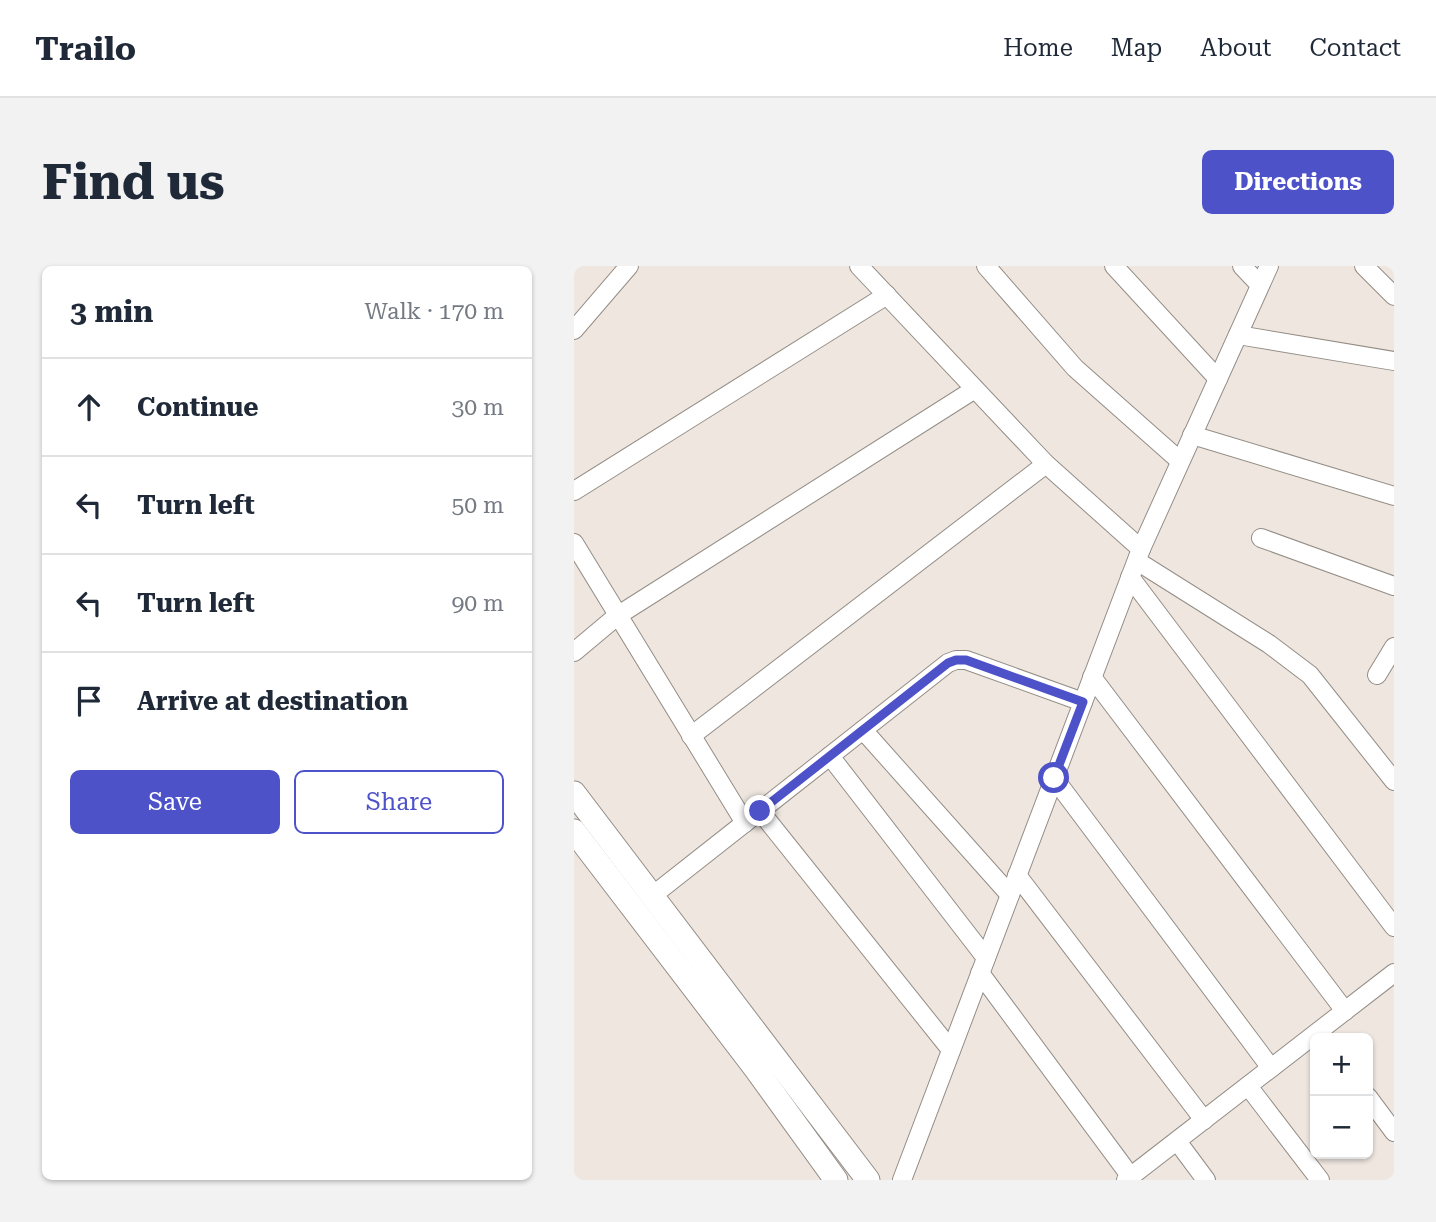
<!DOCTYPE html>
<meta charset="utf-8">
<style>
:root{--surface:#fff;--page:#f2f2f3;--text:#1f2937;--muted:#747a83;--line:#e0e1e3;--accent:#4e52c8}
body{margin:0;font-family:"Roboto Serif",serif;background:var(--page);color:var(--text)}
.controls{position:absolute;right:21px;bottom:21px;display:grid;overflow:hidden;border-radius:10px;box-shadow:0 2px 5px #0004}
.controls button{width:63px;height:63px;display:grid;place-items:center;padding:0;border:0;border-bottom:2px solid var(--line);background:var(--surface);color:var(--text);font:35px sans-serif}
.stop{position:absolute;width:21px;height:21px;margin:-16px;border:5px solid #4e52c8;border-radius:50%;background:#fff}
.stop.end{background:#4e52c8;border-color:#fff;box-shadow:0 2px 7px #0008}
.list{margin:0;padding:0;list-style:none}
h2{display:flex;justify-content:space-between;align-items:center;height:91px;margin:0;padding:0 28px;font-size:30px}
h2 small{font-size:23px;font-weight:400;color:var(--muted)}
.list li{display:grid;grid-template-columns:46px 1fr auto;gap:21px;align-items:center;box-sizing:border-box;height:98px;padding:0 28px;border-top:2px solid var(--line)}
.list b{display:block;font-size:26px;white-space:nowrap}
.list em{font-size:23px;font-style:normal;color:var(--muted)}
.actions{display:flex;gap:14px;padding:21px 28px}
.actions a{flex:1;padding:16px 0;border:2px solid var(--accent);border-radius:10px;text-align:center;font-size:24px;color:var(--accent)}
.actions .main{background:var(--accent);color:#fff}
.icon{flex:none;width:38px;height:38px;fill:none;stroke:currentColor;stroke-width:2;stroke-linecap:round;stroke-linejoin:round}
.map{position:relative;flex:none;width:820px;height:914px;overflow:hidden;border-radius:10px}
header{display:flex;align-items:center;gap:42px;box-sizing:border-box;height:98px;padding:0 35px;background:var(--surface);border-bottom:2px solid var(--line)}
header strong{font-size:33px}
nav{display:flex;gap:38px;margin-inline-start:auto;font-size:24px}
.intro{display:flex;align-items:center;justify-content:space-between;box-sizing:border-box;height:168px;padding:0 42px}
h1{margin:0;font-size:49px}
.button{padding:18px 32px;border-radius:10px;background:var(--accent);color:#fff;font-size:24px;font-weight:700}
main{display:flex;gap:42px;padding:0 42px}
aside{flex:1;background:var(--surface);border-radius:10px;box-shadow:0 2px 5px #0004}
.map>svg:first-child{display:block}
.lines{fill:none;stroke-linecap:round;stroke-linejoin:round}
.minor-casing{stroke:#948d86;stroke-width:20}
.tertiary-casing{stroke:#948d86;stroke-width:25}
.minor{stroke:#fff;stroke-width:18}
.tertiary{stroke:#fff;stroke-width:23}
.route{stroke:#4e52c8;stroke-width:9}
</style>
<header>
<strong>Trailo</strong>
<nav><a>Home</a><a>Map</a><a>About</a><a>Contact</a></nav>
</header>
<div class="intro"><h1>Find us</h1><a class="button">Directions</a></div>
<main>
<aside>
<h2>3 min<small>Walk · 170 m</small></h2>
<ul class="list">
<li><svg class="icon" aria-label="ahead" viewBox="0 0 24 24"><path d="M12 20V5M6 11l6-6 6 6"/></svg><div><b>Continue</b></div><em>30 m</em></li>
<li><svg class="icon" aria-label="left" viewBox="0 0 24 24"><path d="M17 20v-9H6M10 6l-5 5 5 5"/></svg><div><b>Turn left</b></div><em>50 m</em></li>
<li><svg class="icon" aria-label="left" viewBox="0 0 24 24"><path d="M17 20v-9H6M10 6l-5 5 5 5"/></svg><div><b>Turn left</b></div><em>90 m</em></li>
<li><svg class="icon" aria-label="arrive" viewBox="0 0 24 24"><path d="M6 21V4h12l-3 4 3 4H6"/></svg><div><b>Arrive at destination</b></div></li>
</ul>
<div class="actions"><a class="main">Save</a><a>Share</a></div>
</aside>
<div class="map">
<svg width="820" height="914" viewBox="0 0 820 914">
<rect width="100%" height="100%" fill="#eee6df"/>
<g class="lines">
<defs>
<g id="minor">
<path d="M285,0L472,198L567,283"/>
<path d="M412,0L501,102L606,195"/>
<path d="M540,0L644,113"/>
<path d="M668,0L686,19"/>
<path d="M790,0L820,30"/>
<path d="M0,64L55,0"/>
<path d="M664,69L820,95"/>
<path d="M618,169L820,230"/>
<path d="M0,225L313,29"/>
<path d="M687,272L820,320"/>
<path d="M0,277L171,557"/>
<path d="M563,295L695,378L736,409L820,515"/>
<path d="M556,311L820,661"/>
<path d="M0,386L43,350L401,123"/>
<path d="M803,409L820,381"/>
<path d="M518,411L771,745"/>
<path d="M289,464L436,629"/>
<path d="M117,470L472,198"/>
<path d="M256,490L412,692"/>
<path d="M480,512L697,802"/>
<path d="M186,545L377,784"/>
<path d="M443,609L630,854"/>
<path d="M78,630L374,397L382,394H392L509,436"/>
<path d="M406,707L557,911"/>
<path d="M674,820L746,914"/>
<path d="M794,831L820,866"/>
<path d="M603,875L632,914"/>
<path d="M328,914L567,283L695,0"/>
<path d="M552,914L820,707"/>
</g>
<g id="tertiary">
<path d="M0,527L294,914"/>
<path d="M0,565L181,802L262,914"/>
</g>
</defs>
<use href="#minor" class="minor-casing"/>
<use href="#tertiary" class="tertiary-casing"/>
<use href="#minor" class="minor"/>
<use href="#tertiary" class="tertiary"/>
</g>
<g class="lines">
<path class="route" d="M186,545L374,397L382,394H392L509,436L480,512"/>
</g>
</svg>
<div class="controls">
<button>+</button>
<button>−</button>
</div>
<div class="stop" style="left:480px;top:512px"></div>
<div class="stop end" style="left:186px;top:545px"></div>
</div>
</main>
